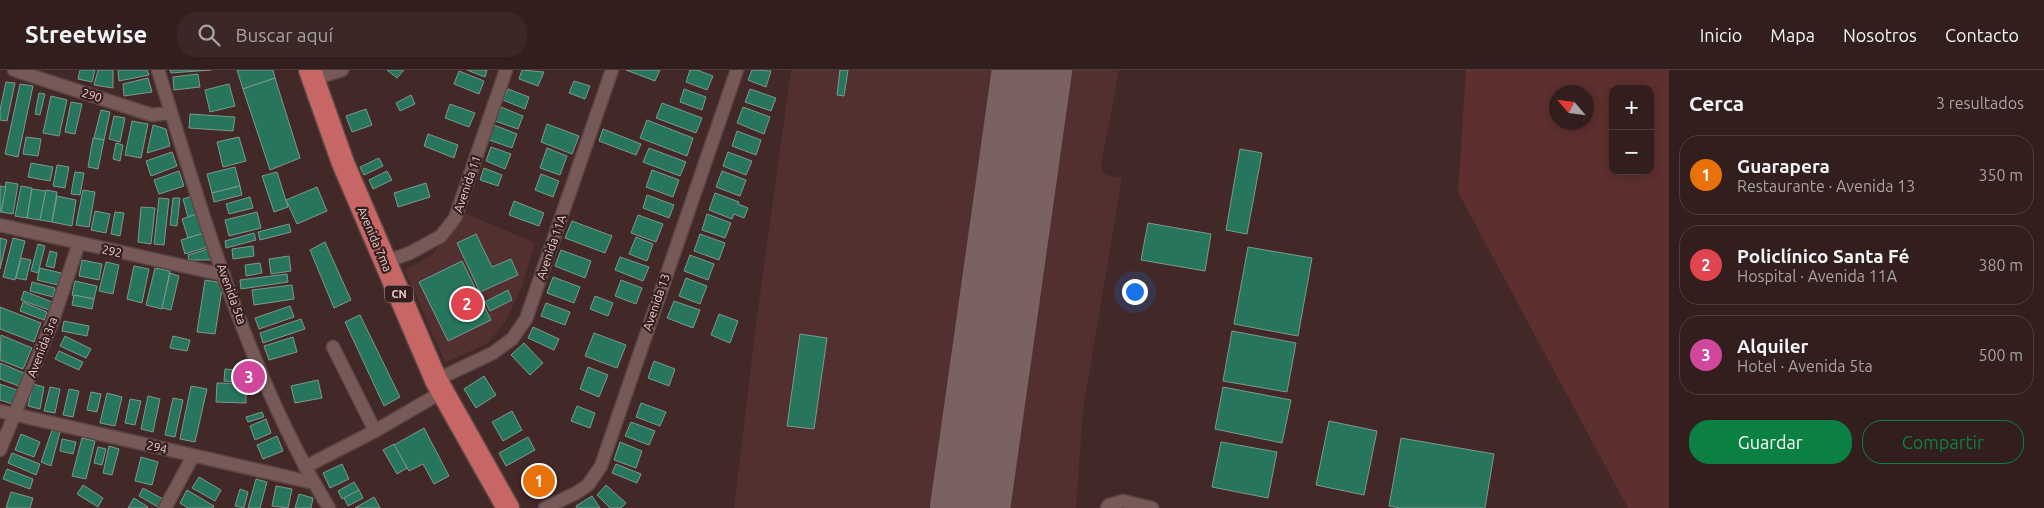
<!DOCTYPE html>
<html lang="es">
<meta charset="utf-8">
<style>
:root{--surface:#321e1d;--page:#3a2726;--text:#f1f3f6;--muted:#a8a2a4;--line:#4d3c3b;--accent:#0b8043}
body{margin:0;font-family:Ubuntu,sans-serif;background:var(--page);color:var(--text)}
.controls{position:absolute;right:15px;top:15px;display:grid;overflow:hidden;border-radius:10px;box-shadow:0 2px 8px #0003}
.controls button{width:45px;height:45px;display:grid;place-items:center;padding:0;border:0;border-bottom:1px solid var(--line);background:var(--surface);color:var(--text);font:25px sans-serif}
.compass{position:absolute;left:1549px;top:15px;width:45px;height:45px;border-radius:50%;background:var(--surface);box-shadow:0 2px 8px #0003;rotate:298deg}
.you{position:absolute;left:1134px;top:221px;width:18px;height:18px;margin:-12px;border:4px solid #fff;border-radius:50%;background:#1a73e8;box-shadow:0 0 0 8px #1a73e833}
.badge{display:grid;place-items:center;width:32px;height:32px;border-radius:50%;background:var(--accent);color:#fff;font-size:16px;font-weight:700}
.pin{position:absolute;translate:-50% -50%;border:2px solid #fff;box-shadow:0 1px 5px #0006}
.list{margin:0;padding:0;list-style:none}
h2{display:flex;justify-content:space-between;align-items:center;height:65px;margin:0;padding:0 20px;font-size:21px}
h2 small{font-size:16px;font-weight:400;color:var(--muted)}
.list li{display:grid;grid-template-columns:32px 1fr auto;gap:15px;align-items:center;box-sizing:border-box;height:80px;margin:0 10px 10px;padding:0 10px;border:1px solid var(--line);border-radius:20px}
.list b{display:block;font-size:19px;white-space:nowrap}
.list p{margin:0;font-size:16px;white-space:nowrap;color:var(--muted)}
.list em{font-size:16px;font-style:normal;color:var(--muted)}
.actions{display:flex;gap:10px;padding:15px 20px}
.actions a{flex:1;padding:11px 0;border:1px solid var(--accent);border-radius:20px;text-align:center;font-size:18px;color:var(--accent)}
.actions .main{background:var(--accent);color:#fff}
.icon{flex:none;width:28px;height:28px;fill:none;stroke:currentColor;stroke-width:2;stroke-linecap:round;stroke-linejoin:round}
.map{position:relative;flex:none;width:1669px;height:438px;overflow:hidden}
header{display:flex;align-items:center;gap:30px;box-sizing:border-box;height:70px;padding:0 25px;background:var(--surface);border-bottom:1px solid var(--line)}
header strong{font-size:24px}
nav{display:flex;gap:28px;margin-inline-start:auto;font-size:18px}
.search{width:350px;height:45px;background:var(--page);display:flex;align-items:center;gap:12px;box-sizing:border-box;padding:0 18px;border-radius:20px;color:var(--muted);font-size:19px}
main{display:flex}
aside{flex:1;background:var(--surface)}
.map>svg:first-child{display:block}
.built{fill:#51302f}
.green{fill:#5d2f2e;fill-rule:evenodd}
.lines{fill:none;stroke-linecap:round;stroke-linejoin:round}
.runway{stroke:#7a6262;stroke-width:80}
.building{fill:#28755d;stroke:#7a9a8d}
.street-casing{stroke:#5c4645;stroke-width:15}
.highway-casing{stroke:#5c4645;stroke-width:25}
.street{stroke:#775957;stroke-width:12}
.highway{stroke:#c76765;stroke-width:22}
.labels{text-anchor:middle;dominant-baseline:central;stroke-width:4.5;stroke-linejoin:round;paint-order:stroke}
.shield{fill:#381e1d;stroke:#af9b9a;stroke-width:1}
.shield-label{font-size:11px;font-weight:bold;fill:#e2d0cf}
.street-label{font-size:12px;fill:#e2d0cf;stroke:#381e1d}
</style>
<header>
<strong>Streetwise</strong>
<div class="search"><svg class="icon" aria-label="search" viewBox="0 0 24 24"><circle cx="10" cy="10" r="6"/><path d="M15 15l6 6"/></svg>Buscar aquí</div>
<nav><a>Inicio</a><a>Mapa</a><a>Nosotros</a><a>Contacto</a></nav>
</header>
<main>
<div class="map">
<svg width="1669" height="438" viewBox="0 0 1669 438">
<rect width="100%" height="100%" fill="#422827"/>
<g class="built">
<path d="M791,0H1119L1101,96L1102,101L1106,105L1122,108L1083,340L1076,438H734L757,246Z"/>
<path d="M460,141L535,173L522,216L506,251L488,273L445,293L405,200L433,184Z"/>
</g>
<path class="green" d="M1466,0H1669V438H1628L1458,122ZM1613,19H1650V101H1613ZM1556,22H1586V52H1556Z"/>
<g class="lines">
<path class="runway" d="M970,438L1032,0"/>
</g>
<g class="building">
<path d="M80,0H95L92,12L78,9Z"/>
<path d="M98,0H113V18L94,15Z"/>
<path d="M118,0H147L149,5L119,11Z"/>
<path d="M170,0H211L171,3Z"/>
<path d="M237,0H273L275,8L243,19Z"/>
<path d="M387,0H404L397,8Z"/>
<path d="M467,0H487L485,7Z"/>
<path d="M522,0L544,2L538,16L519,9Z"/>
<path d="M626,0H660L655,11Z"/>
<path d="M690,0H697L713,6L707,20L686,12Z"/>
<path d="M752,0L771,1L766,17L748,10Z"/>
<path d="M840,0H848L844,26L837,25Z"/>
<path d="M459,1L484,11L479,24L454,14Z"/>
<path d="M198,4L200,17L174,20L173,7Z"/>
<path d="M148,8L152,22L124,26L123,14Z"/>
<path d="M275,8L300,88L270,100L243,19Z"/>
<path d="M574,11L590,16L585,29L569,23Z"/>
<path d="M6,12L15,13L7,51L0,50V40Z"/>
<path d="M20,14L33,16L18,87L5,84Z"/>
<path d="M229,14L235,36L210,42L205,20Z"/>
<path d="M508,19L529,27L525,39L503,30Z"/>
<path d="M684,19L706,27L702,40L680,32Z"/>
<path d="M750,19L776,28L771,41L745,32Z"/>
<path d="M39,23L45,24L40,45L35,44Z"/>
<path d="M411,25L415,34L400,41L396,33Z"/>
<path d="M51,26L67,30L59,66L43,63Z"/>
<path d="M71,32L82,34L75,64L65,62Z"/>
<path d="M662,33L702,48L696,63L656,48Z"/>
<path d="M450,34L475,43L469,57L445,48Z"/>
<path d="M501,37L523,46L518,59L495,51Z"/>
<path d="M743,37L770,47L764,64L737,53Z"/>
<path d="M366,39L372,55L352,62L346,46Z"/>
<path d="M101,40L110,42L104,70L94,68Z"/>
<path d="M190,44L235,47L233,61L189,58Z"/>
<path d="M114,46L125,48L120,72L109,69Z"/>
<path d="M647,50L693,68L687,86L640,68Z"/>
<path d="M132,51L148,54L141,88L125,85Z"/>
<path d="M547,54L579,66L572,84L541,72Z"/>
<path d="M153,55L166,59L170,76L147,83Z"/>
<path d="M494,55L517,64L512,78L489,70Z"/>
<path d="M603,59L641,74L636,85L599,71Z"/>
<path d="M737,61L761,70L756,85L732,76Z"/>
<path d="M428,64L458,75L454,88L424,76Z"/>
<path d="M26,67L41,69L38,86L23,84Z"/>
<path d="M239,67L246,91L223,97L217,72Z"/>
<path d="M93,68L104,70L98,99L88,97Z"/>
<path d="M116,73L123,75L120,91L113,89Z"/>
<path d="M491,77L511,84L505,99L486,91Z"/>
<path d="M547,78L567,86L560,105L540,98Z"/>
<path d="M649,78L686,92L680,106L643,92Z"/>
<path d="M1240,79L1262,83L1247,164L1226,160Z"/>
<path d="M172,82L177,96L151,106L146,91Z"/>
<path d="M728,82L752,91L746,105L723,96Z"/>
<path d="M379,88L383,96L364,105L360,97Z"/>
<path d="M31,93L53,97L50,111L28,107Z"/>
<path d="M57,95L69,97L65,118L53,116Z"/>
<path d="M235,97L240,116L212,123L207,104Z"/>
<path d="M484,98L502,105L498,116L480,110Z"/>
<path d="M652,100L679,110L673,127L646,117Z"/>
<path d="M179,101L184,116L159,124L154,110Z"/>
<path d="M387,101L392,110L373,119L369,110Z"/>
<path d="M722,101L746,110L740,126L716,117Z"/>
<path d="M75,102L84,103L80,125L71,124Z"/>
<path d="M277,102L288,137L274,142L262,106Z"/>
<path d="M541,104L559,111L553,127L535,120Z"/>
<path d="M6,112L18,114L13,144L1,142Z"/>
<path d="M426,113L430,127L398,137L394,123Z"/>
<path d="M0,116L6,117L1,142H0Z"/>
<path d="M21,116L32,118L27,148L15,146Z"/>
<path d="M240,116L242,125L214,132L212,123Z"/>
<path d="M317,117L327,141L297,154L286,130Z"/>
<path d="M32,119L46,121L40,150L27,148Z"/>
<path d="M46,120L57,122L52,152L40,150Z"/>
<path d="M83,120L95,122L89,157L76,155Z"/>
<path d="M715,123L739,132L738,134L748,138L744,148L734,144L732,149L709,140Z"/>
<path d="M647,125L674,135L669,148L643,138Z"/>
<path d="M57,126L76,130L72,156L52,152Z"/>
<path d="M192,126L197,144L188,147L183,129Z"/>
<path d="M250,127L253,138L229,144L226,134Z"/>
<path d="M159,128L169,129L164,175L154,174Z"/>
<path d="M173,128H180L177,156L170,155Z"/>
<path d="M514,131L544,143L539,156L509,145Z"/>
<path d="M141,137L155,138L151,174L138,172Z"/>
<path d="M95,141L110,144L106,163L91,160Z"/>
<path d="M115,142L124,143L120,166L111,164Z"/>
<path d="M257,142L261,158L229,166L225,150Z"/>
<path d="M197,144L204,163L188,168L182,149Z"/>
<path d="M707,144L731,153L725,168L702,160Z"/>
<path d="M638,145L663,154L656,172L631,163Z"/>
<path d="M572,151L612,166L605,183L565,168Z"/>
<path d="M1148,153L1211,164L1205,201L1141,190Z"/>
<path d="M289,154L291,162L260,170L258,162Z"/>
<path d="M204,163L208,177L185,184L181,170Z"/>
<path d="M254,163L256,170L226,178L225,171Z"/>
<path d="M476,164L492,197L511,189L518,205L480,222L457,173Z"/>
<path d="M700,164L725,173L719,190L694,181Z"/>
<path d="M636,167L653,174L647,191L629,184Z"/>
<path d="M0,168L7,170L0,199Z"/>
<path d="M13,168L25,171L15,210L3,207Z"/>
<path d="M325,172L351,230L334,238L310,180Z"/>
<path d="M38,174L45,176L38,203L31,201Z"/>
<path d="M253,176L254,186L233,189L232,179Z"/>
<path d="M1248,177L1312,188L1298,266L1234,254Z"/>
<path d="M211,178L214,190H189L188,185Z"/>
<path d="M561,180L591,191L585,208L555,196Z"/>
<path d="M50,181L57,183L54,198L46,196Z"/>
<path d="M690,185L714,194L708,210L684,201Z"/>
<path d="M289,186L291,201L271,204L269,189Z"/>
<path d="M620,187L649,197L643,211L615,200Z"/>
<path d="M21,188L31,190L26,210L16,208Z"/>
<path d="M82,190L102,194L99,210L79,206Z"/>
<path d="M462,191L491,250L448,271L419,212Z"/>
<path d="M106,192L119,195L113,224L99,221Z"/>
<path d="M260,193L262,203L246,206L245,195Z"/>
<path d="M134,196L149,199L142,233L127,229Z"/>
<path d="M40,198L61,203L58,215L37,210Z"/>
<path d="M155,198L170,201L162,239L146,235Z"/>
<path d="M170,203L179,206L171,240L162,238Z"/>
<path d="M287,204L288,212L241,219L240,210Z"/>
<path d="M553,207L580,217L574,233L547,223Z"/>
<path d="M686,208L707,216L700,234L679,226Z"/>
<path d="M205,210L223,213L215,264L197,262Z"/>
<path d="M621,210L642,218L636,234L615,226Z"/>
<path d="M75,211L97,216L94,229L72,225Z"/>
<path d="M32,212L55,218L53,227L30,221Z"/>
<path d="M292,215L294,229L254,235L252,220Z"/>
<path d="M508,220L512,230L490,241L485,232Z"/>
<path d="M24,221L52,232L49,240L21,230Z"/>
<path d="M74,225L94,229L92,239L72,235Z"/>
<path d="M595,226L613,233L608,246L590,239Z"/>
<path d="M674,231L700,240L693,258L667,248Z"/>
<path d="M23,232L47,242L44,250L20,241Z"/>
<path d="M546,233L570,242L565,255L541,246Z"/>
<path d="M290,236L294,247L259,259L255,248Z"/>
<path d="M0,237L41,253L34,272L0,259Z"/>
<path d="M719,244L738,251L730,273L711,265Z"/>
<path d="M360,245L400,327L384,336L345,252Z"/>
<path d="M301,249L305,259L263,273L260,263Z"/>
<path d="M64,251L89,256L87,266L62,261Z"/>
<path d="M533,257L559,269L554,280L528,268Z"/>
<path d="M1232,261L1296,273L1287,322L1223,311Z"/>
<path d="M594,263L626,275L617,298L585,286Z"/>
<path d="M800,264L827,268L814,359L787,356Z"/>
<path d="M1,265L32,278L23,299L0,290Z"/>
<path d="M65,266L91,279L86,288L60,276Z"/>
<path d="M173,266L190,270L187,281L170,278Z"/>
<path d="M293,267L297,282L269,290L264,276Z"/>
<path d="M524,273L543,293L530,305L511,285Z"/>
<path d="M59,281L83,292L79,300L55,289Z"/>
<path d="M654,291L675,299L669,316L648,308Z"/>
<path d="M0,293L24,303L19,316L0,309Z"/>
<path d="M588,297L608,305L599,327L580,319Z"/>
<path d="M225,299L250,301L249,313L224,311Z"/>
<path d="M484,306L496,325L476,338L464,319Z"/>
<path d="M318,310L322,328L295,333L291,316Z"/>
<path d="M217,313L256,314V322L246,323V333L216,332Z"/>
<path d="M0,314L17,320L12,334L0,330Z"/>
<path d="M33,314L44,317L40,339L28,336Z"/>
<path d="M191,316L207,319L195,372L180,369Z"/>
<path d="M50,317L60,319L55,343L44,341Z"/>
<path d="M1223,317L1291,330L1282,373L1215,359Z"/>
<path d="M69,319L79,321L73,347L63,345Z"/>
<path d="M91,322L101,324L97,342L87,340Z"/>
<path d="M107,323L122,327L115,356L100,353Z"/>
<path d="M148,326L160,329L153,362L141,359Z"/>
<path d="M173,328L183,330L175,367L165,365Z"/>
<path d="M130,329L141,331L135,355L125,353Z"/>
<path d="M641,333L666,342L660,356L636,347Z"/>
<path d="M577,336L595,343L590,358L571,351Z"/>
<path d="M512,341L522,360L503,371L492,352Z"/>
<path d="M262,342L264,347L248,352L246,347Z"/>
<path d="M266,349L271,363L255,370L250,356Z"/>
<path d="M1329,351L1377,361L1364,425L1316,415Z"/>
<path d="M631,352L655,361L649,375L625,366Z"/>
<path d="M424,358L449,406L434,414L423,394L409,401L394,375Z"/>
<path d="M52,360L60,362L51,396L41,392Z"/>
<path d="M21,364L40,372L34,387L15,380Z"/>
<path d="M277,366L283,381L263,389L257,375Z"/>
<path d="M528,367L535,380L506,396L499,383Z"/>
<path d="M82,368L95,371L86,409L72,406Z"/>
<path d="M1401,368L1494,384L1485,438H1401L1389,436Z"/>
<path d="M62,369L76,372L73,384L60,381Z"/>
<path d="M620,372L642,381L636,398L614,390Z"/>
<path d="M1221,372L1277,382L1268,428L1212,417Z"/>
<path d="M394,374L407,398L397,404L383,380Z"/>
<path d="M109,376L119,379L112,405L103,403Z"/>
<path d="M98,377L106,379L102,395L94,393Z"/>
<path d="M12,383L40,394L36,405L8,393Z"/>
<path d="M141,387L158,392L152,415L135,411Z"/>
<path d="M342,394L349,409L330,418L323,403Z"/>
<path d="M616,394L641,404L637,413L612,403Z"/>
<path d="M7,399L33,409L30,419L3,409Z"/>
<path d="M199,407L221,420L215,431L192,418Z"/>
<path d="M256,409L267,412L260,438H248Z"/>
<path d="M354,412L359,420L342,429L338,421Z"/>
<path d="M83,415L103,428L98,437L77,424Z"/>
<path d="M606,415L626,433L621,438H610L597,425Z"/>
<path d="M276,416L292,419L288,438L272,436Z"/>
<path d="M143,418L163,429L158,437L139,426Z"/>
<path d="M240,419L248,422L244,438L235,436Z"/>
<path d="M187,420L214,436L213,438H188L180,433Z"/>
<path d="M359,420L363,428L348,436L344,428Z"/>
<path d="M11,422L33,428L30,438H6Z"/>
<path d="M299,424L313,428L311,438H295Z"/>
<path d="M592,426L600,438H577L576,436Z"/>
<path d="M374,427L380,438H355Z"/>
<path d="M134,428L148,437L147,438H128Z"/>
</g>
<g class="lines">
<defs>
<g id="street">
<path d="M14,0L152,45L171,43"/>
<path d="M158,0C204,148 248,305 329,438"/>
<path d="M313,9L342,0"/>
<path d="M0,155L224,205"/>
<path d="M385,192L410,183L441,166L455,148L506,0"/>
<path d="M333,277L375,361"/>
<path d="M436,310L493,283L512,269L526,249L612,0"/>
<path d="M0,341L314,413"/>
<path d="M0,380L53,250L79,173"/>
<path d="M305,397L375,361L442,322"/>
<path d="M165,438L193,386"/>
<path d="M545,438L576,423L588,415L601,396L737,0"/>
<path d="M1107,438L1109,435L1123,431L1152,438"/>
</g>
<path id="highway" d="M310,0L343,93L436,310L508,438"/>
</defs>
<use href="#street" class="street-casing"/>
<use href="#highway" class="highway-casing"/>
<use href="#street" class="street"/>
<use href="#highway" class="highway"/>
</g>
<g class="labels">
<rect class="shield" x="385" y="215.5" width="28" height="17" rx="4"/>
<g class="shield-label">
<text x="399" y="224">CN</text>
</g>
<g class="street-label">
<text transform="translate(92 25) rotate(18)">290</text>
<text transform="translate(467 114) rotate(-71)">Avenida 11</text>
<text transform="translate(375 169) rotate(67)">Avenida 7ma</text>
<text transform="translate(551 177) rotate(-71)">Avenida 11A</text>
<text transform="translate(112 181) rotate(12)">292</text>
<text transform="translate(232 224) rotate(70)">Avenida 5ta</text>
<text transform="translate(656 232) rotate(-71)">Avenida 13</text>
<text transform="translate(42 277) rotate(-69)">Avenida 3ra</text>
<text transform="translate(157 377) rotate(13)">294</text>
</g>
</g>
</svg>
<div class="controls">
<button>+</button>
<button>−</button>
</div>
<svg class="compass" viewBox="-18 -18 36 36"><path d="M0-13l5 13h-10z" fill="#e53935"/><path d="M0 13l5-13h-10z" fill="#a8a2a4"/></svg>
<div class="you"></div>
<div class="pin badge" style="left:539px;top:411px;background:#e8710a">1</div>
<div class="pin badge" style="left:467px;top:234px;background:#e0444e">2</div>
<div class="pin badge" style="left:249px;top:307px;background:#d1479c">3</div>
</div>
<aside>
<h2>Cerca<small>3 resultados</small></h2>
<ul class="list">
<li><span class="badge" style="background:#e8710a">1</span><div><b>Guarapera</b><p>Restaurante · Avenida 13</p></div><em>350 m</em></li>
<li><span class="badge" style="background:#e0444e">2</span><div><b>Policlínico Santa Fé</b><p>Hospital · Avenida 11A</p></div><em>380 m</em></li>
<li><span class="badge" style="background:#d1479c">3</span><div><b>Alquiler</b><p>Hotel · Avenida 5ta</p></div><em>500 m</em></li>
</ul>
<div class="actions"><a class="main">Guardar</a><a>Compartir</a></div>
</aside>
</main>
